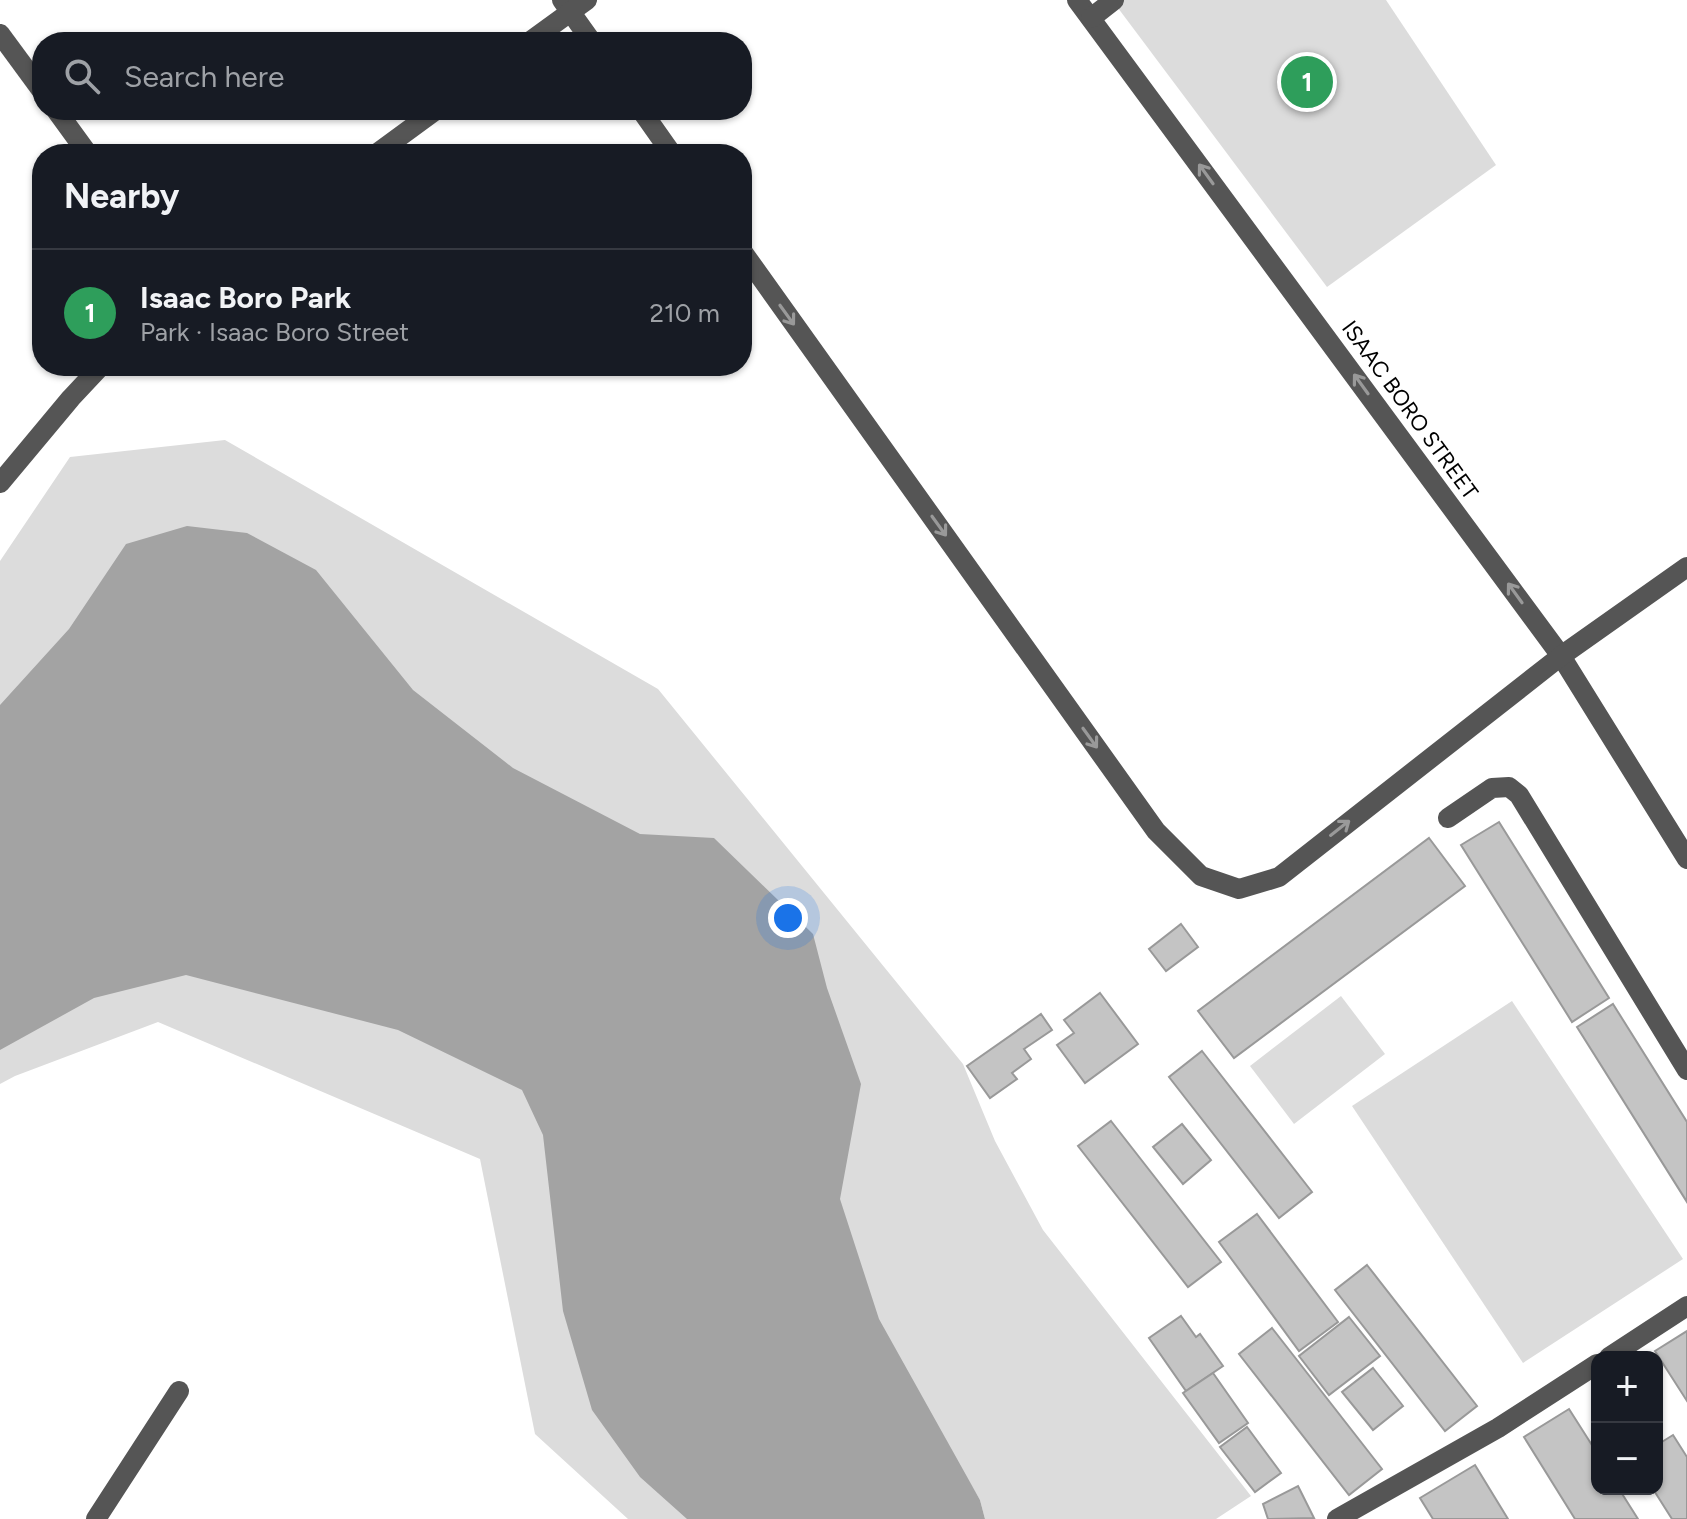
<!DOCTYPE html>
<meta charset="utf-8">
<style>
:root{--surface:#171b24;--page:#20242c;--text:#f1f3f6;--muted:#9ea1a6;--line:#363941;--accent:#8c9099}
body{margin:0;font-family:Figtree,sans-serif;background:var(--page);color:var(--text)}
.controls{position:absolute;right:24px;bottom:24px;display:grid;overflow:hidden;border-radius:16px;box-shadow:0 2px 6px #0004}
.controls button{width:72px;height:72px;display:grid;place-items:center;padding:0;border:0;border-bottom:2px solid var(--line);background:var(--surface);color:var(--text);font:40px sans-serif}
.you{position:absolute;left:788px;top:918px;width:28px;height:28px;margin:-20px;border:6px solid #fff;border-radius:50%;background:#1a73e8;box-shadow:0 0 0 12px #1a73e833}
.badge{display:grid;place-items:center;width:52px;height:52px;border-radius:50%;background:var(--accent);color:#fff;font-size:26px;font-weight:700}
.pin{position:absolute;translate:-50% -50%;border:4px solid #fff;box-shadow:0 2px 8px #0006}
.list{margin:0;padding:0;list-style:none}
h2{display:flex;justify-content:space-between;align-items:center;height:104px;margin:0;padding:0 32px;font-size:34px}
h2 small{font-size:26px;font-weight:400;color:var(--muted)}
.list li{display:grid;grid-template-columns:52px 1fr auto;gap:24px;align-items:center;box-sizing:border-box;height:128px;padding:0 32px;border-top:2px solid var(--line)}
.list b{display:block;font-size:30px;white-space:nowrap}
.list p{margin:0;font-size:26px;white-space:nowrap;color:var(--muted)}
.list em{font-size:26px;font-style:normal;color:var(--muted)}
.icon{flex:none;width:44px;height:44px;fill:none;stroke:currentColor;stroke-width:2;stroke-linecap:round;stroke-linejoin:round}
.map{position:relative;flex:none;width:1687px;height:1519px;overflow:hidden}
.search{position:absolute;background:var(--surface);box-shadow:0 2px 6px #0004;left:32px;top:32px;width:720px;height:88px;display:flex;align-items:center;gap:20px;box-sizing:border-box;padding:0 28px;border-radius:32px;color:var(--muted);font-size:30px}
.panel{position:absolute;background:var(--surface);box-shadow:0 2px 6px #0004;left:32px;top:144px;width:720px;height:232px;border-radius:32px}
.map>svg:first-child{display:block}
.green{fill:#dcdcdc}
.water{fill:#a3a3a3}
.building{fill:#c4c4c4;stroke:#999;stroke-width:2}
.lines{fill:none;stroke-linecap:round;stroke-linejoin:round}
.minor{stroke:#555;stroke-width:20}
.oneway{stroke:#999}
.labels{text-anchor:middle;dominant-baseline:central;stroke-width:8;stroke-linejoin:round;paint-order:stroke}
.street-label{font-size:22px;fill:#000;stroke:#fff}
</style>
<div class="map">
<svg width="1687" height="1519" viewBox="0 0 1687 1519">
<rect width="100%" height="100%" fill="#fff"/>
<g class="green">
<path d="M1112,0H1386L1496,165L1327,287Z"/>
<path d="M225,440L658,689L963,1064L995,1141L1043,1230L1251,1496L1216,1519H985L980,1500L721,1063L0,814V561L70,457Z"/>
<path d="M299,802L880,1519H628L535,1434L480,1159L158,1022L15,1076L0,1084V889Z"/>
<path d="M1341,996L1385,1054L1294,1124L1250,1066Z"/>
<path d="M1512,1001L1683,1259L1523,1363L1352,1106Z"/>
</g>
<path class="water" d="M187,526L247,533L316,570L413,690L513,768L640,834L714,838L813,934L827,988L861,1084L840,1199L879,1319L980,1500L985,1519H687L640,1477L592,1410L563,1311L543,1135L522,1090L398,1030L186,975L94,998L0,1050V705L69,629L126,544Z"/>
<g class="building">
<path d="M1499,822L1609,998L1572,1022L1461,845Z"/>
<path d="M1429,838L1465,886L1234,1058L1198,1011Z"/>
<path d="M1181,924L1198,947L1166,971L1149,949Z"/>
<path d="M1100,993L1138,1044L1085,1083L1057,1045L1074,1033L1064,1020Z"/>
<path d="M1613,1004L1687,1122V1202L1577,1027Z"/>
<path d="M1041,1014L1052,1030L1024,1049L1031,1059L1012,1073L1017,1079L990,1098L967,1066Z"/>
<path d="M1202,1051L1312,1192L1279,1218L1169,1077Z"/>
<path d="M1111,1121L1221,1262L1188,1287L1078,1146Z"/>
<path d="M1182,1124L1211,1160L1183,1184L1153,1147Z"/>
<path d="M1257,1214L1338,1322L1299,1351L1219,1242Z"/>
<path d="M1367,1265L1477,1406L1445,1431L1335,1290Z"/>
<path d="M1181,1316L1196,1337L1200,1334L1223,1366L1186,1391L1149,1338Z"/>
<path d="M1349,1317L1380,1356L1329,1395L1299,1356Z"/>
<path d="M1272,1328L1382,1469L1349,1495L1239,1354Z"/>
<path d="M1687,1331V1401L1655,1351Z"/>
<path d="M1373,1368L1403,1406L1373,1430L1342,1392Z"/>
<path d="M1213,1373L1248,1423L1219,1443L1183,1393Z"/>
<path d="M1569,1409L1597,1453V1489H1619L1638,1519H1575L1524,1437Z"/>
<path d="M1247,1427L1281,1473L1255,1492L1220,1447Z"/>
<path d="M1673,1435L1687,1457V1519H1672L1653,1489H1657V1445Z"/>
<path d="M1475,1465L1508,1519H1433L1420,1498Z"/>
<path d="M1298,1486L1314,1518L1268,1519L1263,1504Z"/>
</g>
<g class="lines">
<g class="minor">
<path d="M562,0L592,42"/>
<path d="M1077,0L1561,656L1687,859"/>
<path d="M1091,18L1114,0"/>
<path d="M0,34L42,91"/>
<path d="M529,42L587,0"/>
<path d="M56,110L88,154"/>
<path d="M641,110L672,154"/>
<path d="M376,154L436,110"/>
<path d="M742,251L1156,831L1201,876L1239,889L1279,877L1561,656L1687,567"/>
<path d="M0,483L71,398L101,366"/>
<path d="M1448,818L1492,788L1509,787L1519,795L1687,1070"/>
<path d="M1609,1357L1687,1306"/>
<path d="M96,1519L179,1391"/>
<path d="M1337,1519L1498,1428L1597,1364"/>
</g>
</g>
<defs><path id="oneway-shaft" d="M-6 0H5M1.5-3L5.5 0L1.5 3" fill="none" stroke-width="1.6" stroke-linecap="round" stroke-linejoin="round" transform="scale(2)"/></defs>
<g class="oneway">
<use href="#oneway-shaft" transform="translate(1206 174) rotate(-126)"/>
<use href="#oneway-shaft" transform="translate(787 315) rotate(54)"/>
<use href="#oneway-shaft" transform="translate(1361 384) rotate(-126)"/>
<use href="#oneway-shaft" transform="translate(939 526) rotate(54)"/>
<use href="#oneway-shaft" transform="translate(1515 593) rotate(-126)"/>
<use href="#oneway-shaft" transform="translate(1090 738) rotate(54)"/>
<use href="#oneway-shaft" transform="translate(1340 828) rotate(-38)"/>
</g>
<g class="labels">
<g class="street-label">
<text transform="translate(1410 410) rotate(54)">ISAAC BORO STREET</text>
</g>
</g>
</svg>
<div class="controls">
<button>+</button>
<button>−</button>
</div>
<div class="you"></div>
<div class="pin badge" style="left:1307px;top:82px;background:#2e9e5b">1</div>
<div class="search"><svg class="icon" aria-label="search" viewBox="0 0 24 24"><circle cx="10" cy="10" r="6"/><path d="M15 15l6 6"/></svg>Search here</div>
<section class="panel">
<h2>Nearby<small></small></h2>
<ul class="list">
<li><span class="badge" style="background:#2e9e5b">1</span><div><b>Isaac Boro Park</b><p>Park · Isaac Boro Street</p></div><em>210 m</em></li>
</ul>
</section>
</div>
